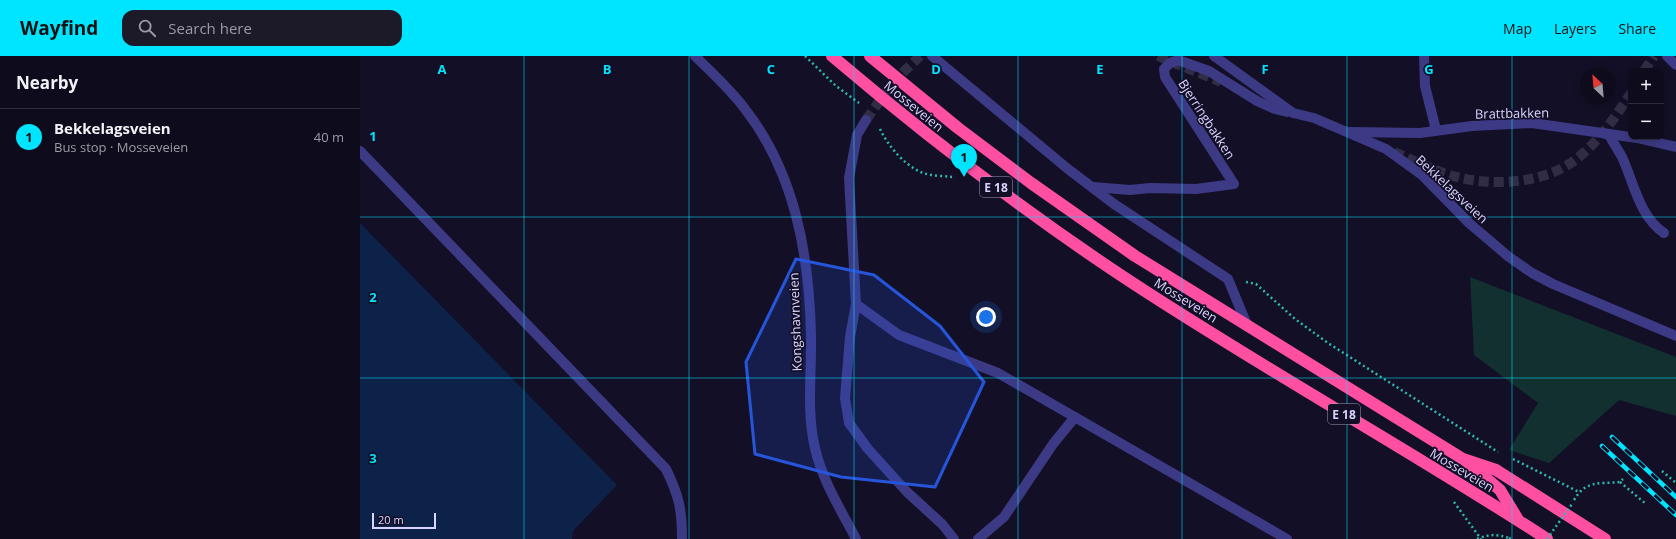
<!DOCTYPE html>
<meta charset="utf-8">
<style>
:root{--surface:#0e0b1c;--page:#1c1929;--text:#f1f3f6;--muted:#9b9ba3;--line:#2e2b3b;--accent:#00e5ff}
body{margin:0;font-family:"Open Sans",sans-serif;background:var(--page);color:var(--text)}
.controls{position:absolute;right:12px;top:12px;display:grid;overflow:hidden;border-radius:8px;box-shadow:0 2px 10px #0003}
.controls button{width:36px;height:36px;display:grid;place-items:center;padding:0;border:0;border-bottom:1px solid var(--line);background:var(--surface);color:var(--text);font:20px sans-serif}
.compass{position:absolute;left:1220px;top:12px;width:36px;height:36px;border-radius:50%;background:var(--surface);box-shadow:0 2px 10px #0003;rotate:334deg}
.scale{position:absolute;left:12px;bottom:10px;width:64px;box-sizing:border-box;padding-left:4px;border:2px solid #d9d4ff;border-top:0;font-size:11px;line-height:14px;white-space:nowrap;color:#d9d4ff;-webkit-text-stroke:3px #130f26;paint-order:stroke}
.you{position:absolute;left:626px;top:261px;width:14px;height:14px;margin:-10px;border:3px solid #fff;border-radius:50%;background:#1a73e8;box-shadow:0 0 0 6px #1a73e833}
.badge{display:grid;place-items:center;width:26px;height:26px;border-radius:50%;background:var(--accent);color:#111;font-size:13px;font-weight:700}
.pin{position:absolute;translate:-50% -33px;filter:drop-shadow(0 1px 2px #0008)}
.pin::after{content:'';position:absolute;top:21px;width:14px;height:12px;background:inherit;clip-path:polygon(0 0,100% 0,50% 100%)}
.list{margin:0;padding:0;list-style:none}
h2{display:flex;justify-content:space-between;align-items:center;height:52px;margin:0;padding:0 16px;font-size:17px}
h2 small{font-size:13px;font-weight:400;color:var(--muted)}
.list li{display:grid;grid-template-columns:26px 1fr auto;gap:12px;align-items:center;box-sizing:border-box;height:56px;padding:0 16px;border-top:1px solid var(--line)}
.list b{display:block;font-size:15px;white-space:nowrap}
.list p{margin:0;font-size:13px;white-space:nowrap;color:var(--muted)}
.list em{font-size:13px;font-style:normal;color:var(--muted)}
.icon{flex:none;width:22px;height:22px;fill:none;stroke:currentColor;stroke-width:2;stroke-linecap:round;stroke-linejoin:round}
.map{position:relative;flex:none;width:1316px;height:483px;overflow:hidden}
header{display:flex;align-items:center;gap:24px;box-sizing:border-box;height:56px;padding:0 20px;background:var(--accent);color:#111}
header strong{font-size:19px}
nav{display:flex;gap:22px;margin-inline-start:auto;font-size:14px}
.search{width:280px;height:36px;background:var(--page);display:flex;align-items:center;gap:10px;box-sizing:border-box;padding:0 14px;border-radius:12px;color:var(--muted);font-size:15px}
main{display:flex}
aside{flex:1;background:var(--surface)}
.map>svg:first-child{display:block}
.green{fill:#12302f}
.water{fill:#0c2248}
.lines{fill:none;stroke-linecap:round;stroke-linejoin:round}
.minor-tunnel{stroke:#312d47;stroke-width:10;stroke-dasharray:10 5;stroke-linecap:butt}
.path{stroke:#2fb8b0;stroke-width:2.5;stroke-dasharray:2 3;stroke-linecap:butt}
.minor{stroke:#3d3a85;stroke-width:10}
.highway{stroke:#ff4fa3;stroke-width:12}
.rail-casing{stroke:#00e5ff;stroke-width:4.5}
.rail{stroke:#130f26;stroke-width:3;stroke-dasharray:9;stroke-linecap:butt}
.path-bridge{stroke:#2fb8b0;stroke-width:2.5;stroke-dasharray:2 3;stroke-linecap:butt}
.marked{fill:#2655da;fill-opacity:0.2;stroke:#2655da;stroke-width:3;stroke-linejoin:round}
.grid{fill:none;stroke:#00e5ff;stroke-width:1;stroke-opacity:0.55}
.labels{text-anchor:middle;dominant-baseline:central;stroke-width:3.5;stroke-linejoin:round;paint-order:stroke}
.shield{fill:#130f26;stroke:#9e99be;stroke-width:1}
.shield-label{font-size:12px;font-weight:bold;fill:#d9d4ff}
.street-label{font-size:13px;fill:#d9d4ff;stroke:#130f26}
.grid-label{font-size:13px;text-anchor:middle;font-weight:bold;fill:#00e5ff;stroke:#130f26;stroke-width:3.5;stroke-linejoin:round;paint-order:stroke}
</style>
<header>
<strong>Wayfind</strong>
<div class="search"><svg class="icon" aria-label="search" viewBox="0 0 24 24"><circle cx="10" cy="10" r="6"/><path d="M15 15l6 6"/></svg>Search here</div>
<nav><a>Map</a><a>Layers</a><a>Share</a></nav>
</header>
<main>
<aside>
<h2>Nearby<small></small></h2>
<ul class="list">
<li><span class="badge">1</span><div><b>Bekkelagsveien</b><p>Bus stop · Mosseveien</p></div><em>40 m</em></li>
</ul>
</aside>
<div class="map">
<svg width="1316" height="483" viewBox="0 0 1316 483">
<rect width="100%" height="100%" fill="#130f26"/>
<path class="green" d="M1110,221L1316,301V360L1259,344L1189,407L1149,394L1178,347L1114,299Z"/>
<path class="water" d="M0,167L257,429L213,475L212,483H0Z"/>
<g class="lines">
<g class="minor-tunnel">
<path d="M798,0L861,26"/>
<path d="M1284,15L1294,0"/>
<path d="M506,64L533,26L560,0"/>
<path d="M1034,96C1055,105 1078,117 1101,122C1137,130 1185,127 1215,104C1239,86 1255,61 1271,37"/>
</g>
<g class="path">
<path d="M445,0L476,30L499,47"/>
<path d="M520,73C528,90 545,110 563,117C572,120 584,120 593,121"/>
<path d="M886,226L896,228L935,263L968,287L1138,396"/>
<path d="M1153,403L1219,436"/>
<path d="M1302,415L1316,427"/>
<path d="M1260,426L1286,448"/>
<path d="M1214,444C1226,424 1238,428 1260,426L1263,423"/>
<path d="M1094,446L1121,483"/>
<path d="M1149,482L1151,483"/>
</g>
<g class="minor">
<path d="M335,0C352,17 371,34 385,53C435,117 449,198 451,278C452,316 446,354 455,392C462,424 481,454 496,483"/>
<path d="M572,0L708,113L754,148L868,223L887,269"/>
<path d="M854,0L933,57L954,62L1026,93L1062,119L1109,167L1149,201L1172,217L1193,228L1316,280"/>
<path d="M1064,0L1065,30L1076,74"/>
<path d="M1307,0L1316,9"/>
<path d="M506,64L497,79L489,122L496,248L539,279L638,317L927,483"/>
<path d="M990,76L1060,77L1112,70L1172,67L1277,82L1316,91"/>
<path d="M1249,79C1253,86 1258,94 1262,101C1274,127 1279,160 1304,177"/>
<path d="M0,95L306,413C319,440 322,453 322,483"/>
<path d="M733,131L770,134L790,132L836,133L874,128L805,21L804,13L810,7L818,4L849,15L897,45L915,53L927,56"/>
<path d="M496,248L490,281L485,342L489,367L508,393L547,436L582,468L594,483"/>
<path d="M618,483L644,461L693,388L715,361"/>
</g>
<g class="highway">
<path d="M472,0C565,79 661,153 762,220C901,312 1047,392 1187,483"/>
<path d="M510,0L598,72L671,127L775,200L1103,403L1136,414L1245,483"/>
<path d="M1107,406L1140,434L1157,462"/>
</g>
<defs>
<g id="rail">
<path d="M1252,381L1316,441"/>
<path d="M1242,390L1316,459"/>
</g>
</defs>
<use href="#rail" class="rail-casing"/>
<use href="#rail" class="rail"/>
<g class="path-bridge">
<path d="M1117,483C1129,478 1137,478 1149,482"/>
<path d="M1187,483L1212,448"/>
</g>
</g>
<path class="marked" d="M436,203L514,219L580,270L624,326L575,431L481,421L395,398L386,306Z"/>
<path class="grid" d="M164,0V483M329,0V483M494,0V483M658,0V483M822,0V483M987,0V483M1152,0V483M0,161H1316M0,322H1316"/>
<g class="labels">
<g class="shield">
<rect x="620" y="121" width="32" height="20" rx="3"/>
<rect x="968" y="348" width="32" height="20" rx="3"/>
</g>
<g class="shield-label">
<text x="636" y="131">E 18</text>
<text x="984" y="358">E 18</text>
</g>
<g class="street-label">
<text transform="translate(554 50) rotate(39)">Mosseveien</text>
<text transform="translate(1152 57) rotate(-1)">Brattbakken</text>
<text transform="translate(847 63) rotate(57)">Bjerringbakken</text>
<text transform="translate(1092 133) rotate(43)">Bekkelagsveien</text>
<text transform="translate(826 244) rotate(32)">Mosseveien</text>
<text transform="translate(435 266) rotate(-92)">Kongshavnveien</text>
<text transform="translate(1102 414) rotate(31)">Mosseveien</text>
</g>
</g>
<g class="grid-label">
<text x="82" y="18">A</text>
<text x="247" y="18">B</text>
<text x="411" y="18">C</text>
<text x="576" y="18">D</text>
<text x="740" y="18">E</text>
<text x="905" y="18">F</text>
<text x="1069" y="18">G</text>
<text x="13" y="85">1</text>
<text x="13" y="246">2</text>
<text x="13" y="407">3</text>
</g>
</svg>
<div class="controls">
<button>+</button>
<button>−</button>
</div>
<svg class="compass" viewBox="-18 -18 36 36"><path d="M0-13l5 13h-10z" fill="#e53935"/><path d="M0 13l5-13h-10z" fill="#9b9ba3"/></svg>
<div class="scale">20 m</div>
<div class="you"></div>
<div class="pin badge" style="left:604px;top:121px">1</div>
</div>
</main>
